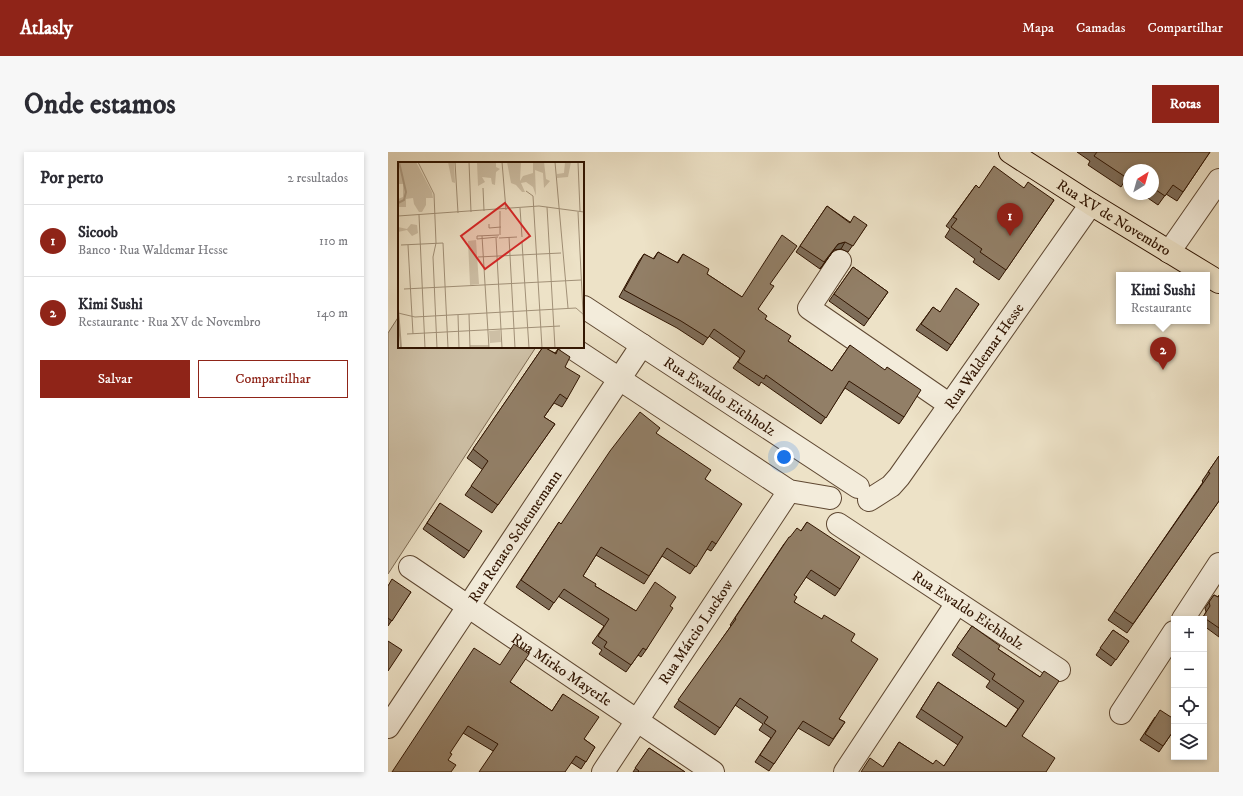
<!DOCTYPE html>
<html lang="pt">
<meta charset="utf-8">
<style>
:root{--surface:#fff;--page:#f7f7f7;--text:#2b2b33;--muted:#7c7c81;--line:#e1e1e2;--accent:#8f2418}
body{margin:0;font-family:"IM FELL DW Pica",serif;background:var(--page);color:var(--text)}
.controls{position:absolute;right:12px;bottom:12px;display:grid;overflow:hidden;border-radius:0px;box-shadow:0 2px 6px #0003}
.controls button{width:36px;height:36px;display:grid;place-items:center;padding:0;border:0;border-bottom:1px solid var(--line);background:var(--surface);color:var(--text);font:20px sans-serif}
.compass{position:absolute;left:735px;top:12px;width:36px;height:36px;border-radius:50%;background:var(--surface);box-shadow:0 2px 6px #0003;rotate:37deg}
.you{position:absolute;left:396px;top:305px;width:14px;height:14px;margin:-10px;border:3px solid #fff;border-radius:50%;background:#1a73e8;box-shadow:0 0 0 6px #1a73e833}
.badge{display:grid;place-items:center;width:26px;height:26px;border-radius:50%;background:var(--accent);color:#fff;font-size:13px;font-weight:700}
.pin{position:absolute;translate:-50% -33px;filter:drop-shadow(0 1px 2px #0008)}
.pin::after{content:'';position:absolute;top:21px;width:14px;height:12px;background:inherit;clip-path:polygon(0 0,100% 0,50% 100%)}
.popup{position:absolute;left:728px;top:120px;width:94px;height:52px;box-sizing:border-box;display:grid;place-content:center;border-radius:0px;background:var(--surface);filter:drop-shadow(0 1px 3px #0005);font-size:13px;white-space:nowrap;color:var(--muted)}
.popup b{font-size:15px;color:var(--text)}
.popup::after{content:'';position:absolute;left:50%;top:100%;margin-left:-8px;border:8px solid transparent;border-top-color:var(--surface)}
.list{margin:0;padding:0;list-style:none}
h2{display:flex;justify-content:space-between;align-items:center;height:52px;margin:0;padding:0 16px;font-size:17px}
h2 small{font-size:13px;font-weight:400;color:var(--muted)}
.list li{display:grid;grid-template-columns:26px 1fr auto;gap:12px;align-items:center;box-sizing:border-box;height:72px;padding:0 16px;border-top:1px solid var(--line)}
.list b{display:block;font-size:15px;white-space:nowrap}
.list p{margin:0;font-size:13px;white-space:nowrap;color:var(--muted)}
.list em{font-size:13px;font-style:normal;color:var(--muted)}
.actions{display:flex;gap:8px;padding:12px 16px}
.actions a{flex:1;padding:9px 0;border:1px solid var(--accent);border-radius:0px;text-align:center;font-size:14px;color:var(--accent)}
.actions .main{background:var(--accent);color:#fff}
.icon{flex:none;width:22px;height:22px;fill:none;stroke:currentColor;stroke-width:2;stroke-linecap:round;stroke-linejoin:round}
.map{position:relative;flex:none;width:831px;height:620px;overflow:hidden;border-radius:0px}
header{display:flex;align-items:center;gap:24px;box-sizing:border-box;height:56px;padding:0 20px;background:var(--accent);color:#fff}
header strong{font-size:19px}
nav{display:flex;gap:22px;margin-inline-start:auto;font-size:14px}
.intro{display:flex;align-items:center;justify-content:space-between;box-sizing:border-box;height:96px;padding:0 24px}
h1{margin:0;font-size:28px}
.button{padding:10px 18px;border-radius:0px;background:var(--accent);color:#fff;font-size:14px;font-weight:700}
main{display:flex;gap:24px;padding:0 24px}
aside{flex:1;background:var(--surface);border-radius:0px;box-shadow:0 2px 6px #0003}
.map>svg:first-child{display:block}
.green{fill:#cdbfa5;stroke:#7e6a52}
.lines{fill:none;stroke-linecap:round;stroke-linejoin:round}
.minor-casing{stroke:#5f4832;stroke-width:24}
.major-casing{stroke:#301400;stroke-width:24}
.minor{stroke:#f3ecdb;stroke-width:22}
.major{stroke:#ede2c7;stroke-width:22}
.wall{fill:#7e6d59;stroke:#301400}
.shaded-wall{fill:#665948;stroke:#301400}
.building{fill:#927f67;stroke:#301400}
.labels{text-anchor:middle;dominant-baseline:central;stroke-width:3;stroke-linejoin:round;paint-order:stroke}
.street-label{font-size:15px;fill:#301400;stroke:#f3ecdb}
.inset-river{fill:none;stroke:#ad9c83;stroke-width:2}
.inset-road{fill:none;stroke:#a19077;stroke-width:1}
.view{fill:#d62828;fill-opacity:0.15;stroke:#d62828;stroke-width:2}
.inset-edge{fill:none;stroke:#301400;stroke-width:2}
</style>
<header>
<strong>Atlasly</strong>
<nav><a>Mapa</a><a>Camadas</a><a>Compartilhar</a></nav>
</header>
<div class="intro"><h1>Onde estamos</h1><a class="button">Rotas</a></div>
<main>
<aside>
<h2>Por perto<small>2 resultados</small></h2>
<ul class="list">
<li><span class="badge">1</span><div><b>Sicoob</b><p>Banco · Rua Waldemar Hesse</p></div><em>110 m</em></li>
<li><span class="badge">2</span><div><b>Kimi Sushi</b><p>Restaurante · Rua XV de Novembro</p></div><em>140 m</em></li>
</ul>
<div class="actions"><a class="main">Salvar</a><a>Compartilhar</a></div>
</aside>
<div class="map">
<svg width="831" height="620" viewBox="0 0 831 620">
<rect width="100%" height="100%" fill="#ede2c7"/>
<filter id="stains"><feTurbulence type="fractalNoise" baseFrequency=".005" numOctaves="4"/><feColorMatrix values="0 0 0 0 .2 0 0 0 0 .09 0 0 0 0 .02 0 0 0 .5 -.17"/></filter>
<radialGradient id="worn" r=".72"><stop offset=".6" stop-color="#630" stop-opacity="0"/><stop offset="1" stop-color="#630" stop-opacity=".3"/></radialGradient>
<path class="green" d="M11,164V195H148L0,422V181Z"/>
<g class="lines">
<defs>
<g id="minor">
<path d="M781,100L831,28"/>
<path d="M452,109L421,156L562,253"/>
<path id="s1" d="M195,156L196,155L470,335"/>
<path d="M183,195L401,339L442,346"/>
<path id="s2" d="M481,348L503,334L511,325L703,52"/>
<path id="s3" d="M450,372L671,518"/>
<path id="s4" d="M22,415L325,620"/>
<path d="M795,467L831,412"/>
<path d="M733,561L786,480"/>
<path id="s5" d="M0,575L254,193"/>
<path id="s6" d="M215,620L401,339"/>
<path d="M457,620L569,451"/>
</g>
<g id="major">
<path id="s7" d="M622,0L703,52L831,130"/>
</g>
</defs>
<use href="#minor" class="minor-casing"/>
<use href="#major" class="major-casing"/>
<use href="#minor" class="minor"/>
<use href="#major" class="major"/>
</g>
<g class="wall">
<path d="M689,0H822L789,49L778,42L770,53L754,42H765V18H741V33L736,30L733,35L700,13L702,9Z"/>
<path d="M588,33L591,36H636L666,48L611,128L585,110L587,107L557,85L562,77L558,74Z"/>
<path d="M439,54L462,70L479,73L460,100L453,97L446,98L432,117L408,100Z"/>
<path d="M270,100L289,111L295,102L319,122L354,145L382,132L370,157L377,167L400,189L444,219L462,193L516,265L511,272L457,236L433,272L373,230L371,234L345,216L352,206L321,184L315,193L289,176L231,145L251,109L256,102L265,107Z"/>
<path d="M465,115L500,140L476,174L441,149Z"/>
<path d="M591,152L559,199L528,178L545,155L552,160Z"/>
<path d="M155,195L167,201L170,197L177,215L179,247L174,255L166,251L156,265L167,272L104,361L77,343L95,318L79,306Z"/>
<path d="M268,282L317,327L328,392L323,399L319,397L302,422L274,404L256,432L208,403L195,424L207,434L248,459L282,454L258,498L253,505L250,503L238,520L211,502L214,498L204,491L216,474L170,444L161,458L128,435L171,370L173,372Z"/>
<path d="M831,304V349L739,481L720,468L815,330L814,329Z"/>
<path d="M52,351L81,399L76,406L35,377Z"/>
<path d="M419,370L452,437L447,444L418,425L406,443V450L463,489L451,567L457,570L441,594L410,576L381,619L367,610L383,586L371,578L375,572L347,553L327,583L286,555L343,474L342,473L396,392L402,385L413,379Z"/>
<path d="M0,433L23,440L0,474Z"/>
<path d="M826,443L830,445L831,443V485L816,474V467H814L818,460L817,456Z"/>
<path d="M584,474L610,497L652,525L634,584L658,620L495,615L511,590L545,612L556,614L570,593L528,565L550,530L618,575L630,557L598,535L602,529L564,503Z"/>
<path d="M725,478L741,489L723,514L708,503Z"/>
<path d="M122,530L164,559L175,542L196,587L207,595L193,617L184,611L105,599L75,581L4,620Z"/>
<path d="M767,565L786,578L771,600L752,588Z"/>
<path d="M261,596L297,620H245Z"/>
</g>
<path class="shaded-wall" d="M457,90L453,97L446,98L432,117L450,92Z"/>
<g class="building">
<path d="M709,0H822L795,40L785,33L777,44L765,36V18H741V23L739,26L706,4Z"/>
<path d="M606,14L636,36L640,30L666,48L618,118L592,100L594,97L563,75L569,67L565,65L588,33L591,36Z"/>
<path d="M439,54L462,71L466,64L479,73L465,94L457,90L450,92L436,110L412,94Z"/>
<path d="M394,83L409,94L382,132L386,134L370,157L379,164L377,167L403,184L400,189L444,219L462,193L497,218L499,215L533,238L516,265L461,229L438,266L378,223L376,227L350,210L357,199L326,177L320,186L293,169L236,138L256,102L266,107L270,100L290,111L295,102L321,117L319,122L354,145Z"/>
<path d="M465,115L500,140L481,167L446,142Z"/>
<path d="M568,136L591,152L563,193L533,172L545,155L552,160Z"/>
<path d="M155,195H156L168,202L170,197L182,205L177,215L192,224L179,247L172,242L156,265L167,272L110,353L83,334L100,309L85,297Z"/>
<path d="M252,260L272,276L268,281L323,318L317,327L354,352L328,392L324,389L308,415L279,396L261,424L213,395L195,424L208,432L207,434L248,459L267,430L288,445L282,454L285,456L258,498L255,496L243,513L216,495L219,490L210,484L221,467L176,437L166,451L133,428L171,370L173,372L222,299Z"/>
<path d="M831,304V349L745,472L726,459L822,321L820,320Z"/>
<path d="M52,351L94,379L81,399L39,371Z"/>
<path d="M419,370L472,405L452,437L423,418L406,443L409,445L406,450L434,467L436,463L467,482L463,489L490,507L451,567L457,570L445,587L415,569L386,612L372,603L388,579L376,571L380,565L352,546L332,576L290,548L348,467L347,466L401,385H402L409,376L413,379Z"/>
<path d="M4,427L23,440L4,469L0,466V434Z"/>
<path d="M826,443L830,445L831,444V476L815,465L822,454L821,450Z"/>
<path d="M584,474L612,494L610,497L652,525L656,519L671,529L634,584L667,606L658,620H473L482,606L495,615L511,590L545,612L548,608L556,614L575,585L533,557L550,530L618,575L636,549L604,527L607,522L569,495Z"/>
<path d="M725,478L741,489L728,508L712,496Z"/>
<path d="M0,489L14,498L0,519Z"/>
<path d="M126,492L141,502L122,530L164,559L175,542L211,565L196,587L207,595L198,610L188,604L177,620H91L110,592L80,574L62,601L64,602L60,608L68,613L63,620H4L86,496L112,513Z"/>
<path d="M772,558L786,567V578L775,594L757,582Z"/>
<path d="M261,596L297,620H250L251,619L247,616Z"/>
</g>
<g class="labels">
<g class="street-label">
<text stroke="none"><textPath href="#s7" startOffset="123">Rua XV de Novembro</textPath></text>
<text stroke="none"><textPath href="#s2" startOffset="186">Rua Waldemar Hesse</textPath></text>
<text stroke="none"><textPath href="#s1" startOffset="164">Rua Ewaldo Eichholz</textPath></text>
<text stroke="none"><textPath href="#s5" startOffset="229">Rua Renato Scheunemann</textPath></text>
<text stroke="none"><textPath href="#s3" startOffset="156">Rua Ewaldo Eichholz</textPath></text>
<text stroke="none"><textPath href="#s6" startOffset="168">Rua Márcio Luckow</textPath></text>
<text stroke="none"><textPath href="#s4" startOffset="183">Rua Mirko Mayerle</textPath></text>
</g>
</g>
<g transform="translate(10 10)">
<rect width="186" height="186" fill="#ede2c7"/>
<path d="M0,0H18L34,30L35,36H28V43L24,50H21L16,42L15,36L8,37V45H0V37L5,35V22H0ZM50,0H56L57,21L54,20ZM79,0H98V5L102,7L98,10L97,23L94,22L93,16L84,15L87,20L80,24ZM109,0H123L122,19L125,14L135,11V0H146L148,17L152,19L146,26L145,11L137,8L138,34L135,25L128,20L123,21L127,30H124L118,23L113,21ZM167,0H173L170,15L159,16V12L166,11ZM13,62L19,63L20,71L14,74L9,68L0,70V65L9,67ZM78,78L81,122L72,123L70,79ZM102,168L103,180L92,181L91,169Z" fill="#cdbfa5"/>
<path class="inset-river" d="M0,41L6,38L8,30L1,0M0,147L3,186"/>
<path class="inset-road" d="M20,0L36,32L38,81L35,95L39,186M57,0L60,51M71,0L73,50M104,0L108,48M157,0L170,146M180,0L182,49M85,26L86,49M128,29L135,34L144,186M149,45L157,186M122,46L124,75M102,49V73M180,50L186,171M21,53L27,186M0,54L141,44L186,50M91,62V66L103,65M84,74L91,186M100,75L79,77V74L101,73M111,75L117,186M98,76L104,186M101,76L119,75M124,80L131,186M3,83L45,81L50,186M10,83L15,172M80,95L163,91M6,127L183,118M0,151L17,155L178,146L186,153M71,152L72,186M60,153L61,186M9,172L162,164M72,184H91"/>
<path class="view" d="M107,41L132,74L87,107L63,74Z"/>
<rect width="186" height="186" class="inset-edge"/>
</g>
<rect width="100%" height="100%" filter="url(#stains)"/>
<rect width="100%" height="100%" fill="url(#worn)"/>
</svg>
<div class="controls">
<button>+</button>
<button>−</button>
<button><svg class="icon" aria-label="locate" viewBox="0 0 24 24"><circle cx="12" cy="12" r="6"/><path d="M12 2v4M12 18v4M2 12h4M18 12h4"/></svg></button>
<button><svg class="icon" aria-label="layers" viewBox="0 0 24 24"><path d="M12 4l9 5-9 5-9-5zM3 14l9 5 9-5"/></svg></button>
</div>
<svg class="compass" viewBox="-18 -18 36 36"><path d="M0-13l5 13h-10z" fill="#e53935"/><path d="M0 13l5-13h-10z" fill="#7c7c81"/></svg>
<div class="you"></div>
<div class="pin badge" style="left:622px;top:84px">1</div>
<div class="pin badge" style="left:775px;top:218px">2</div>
<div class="popup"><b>Kimi Sushi</b>Restaurante</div>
</div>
</main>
